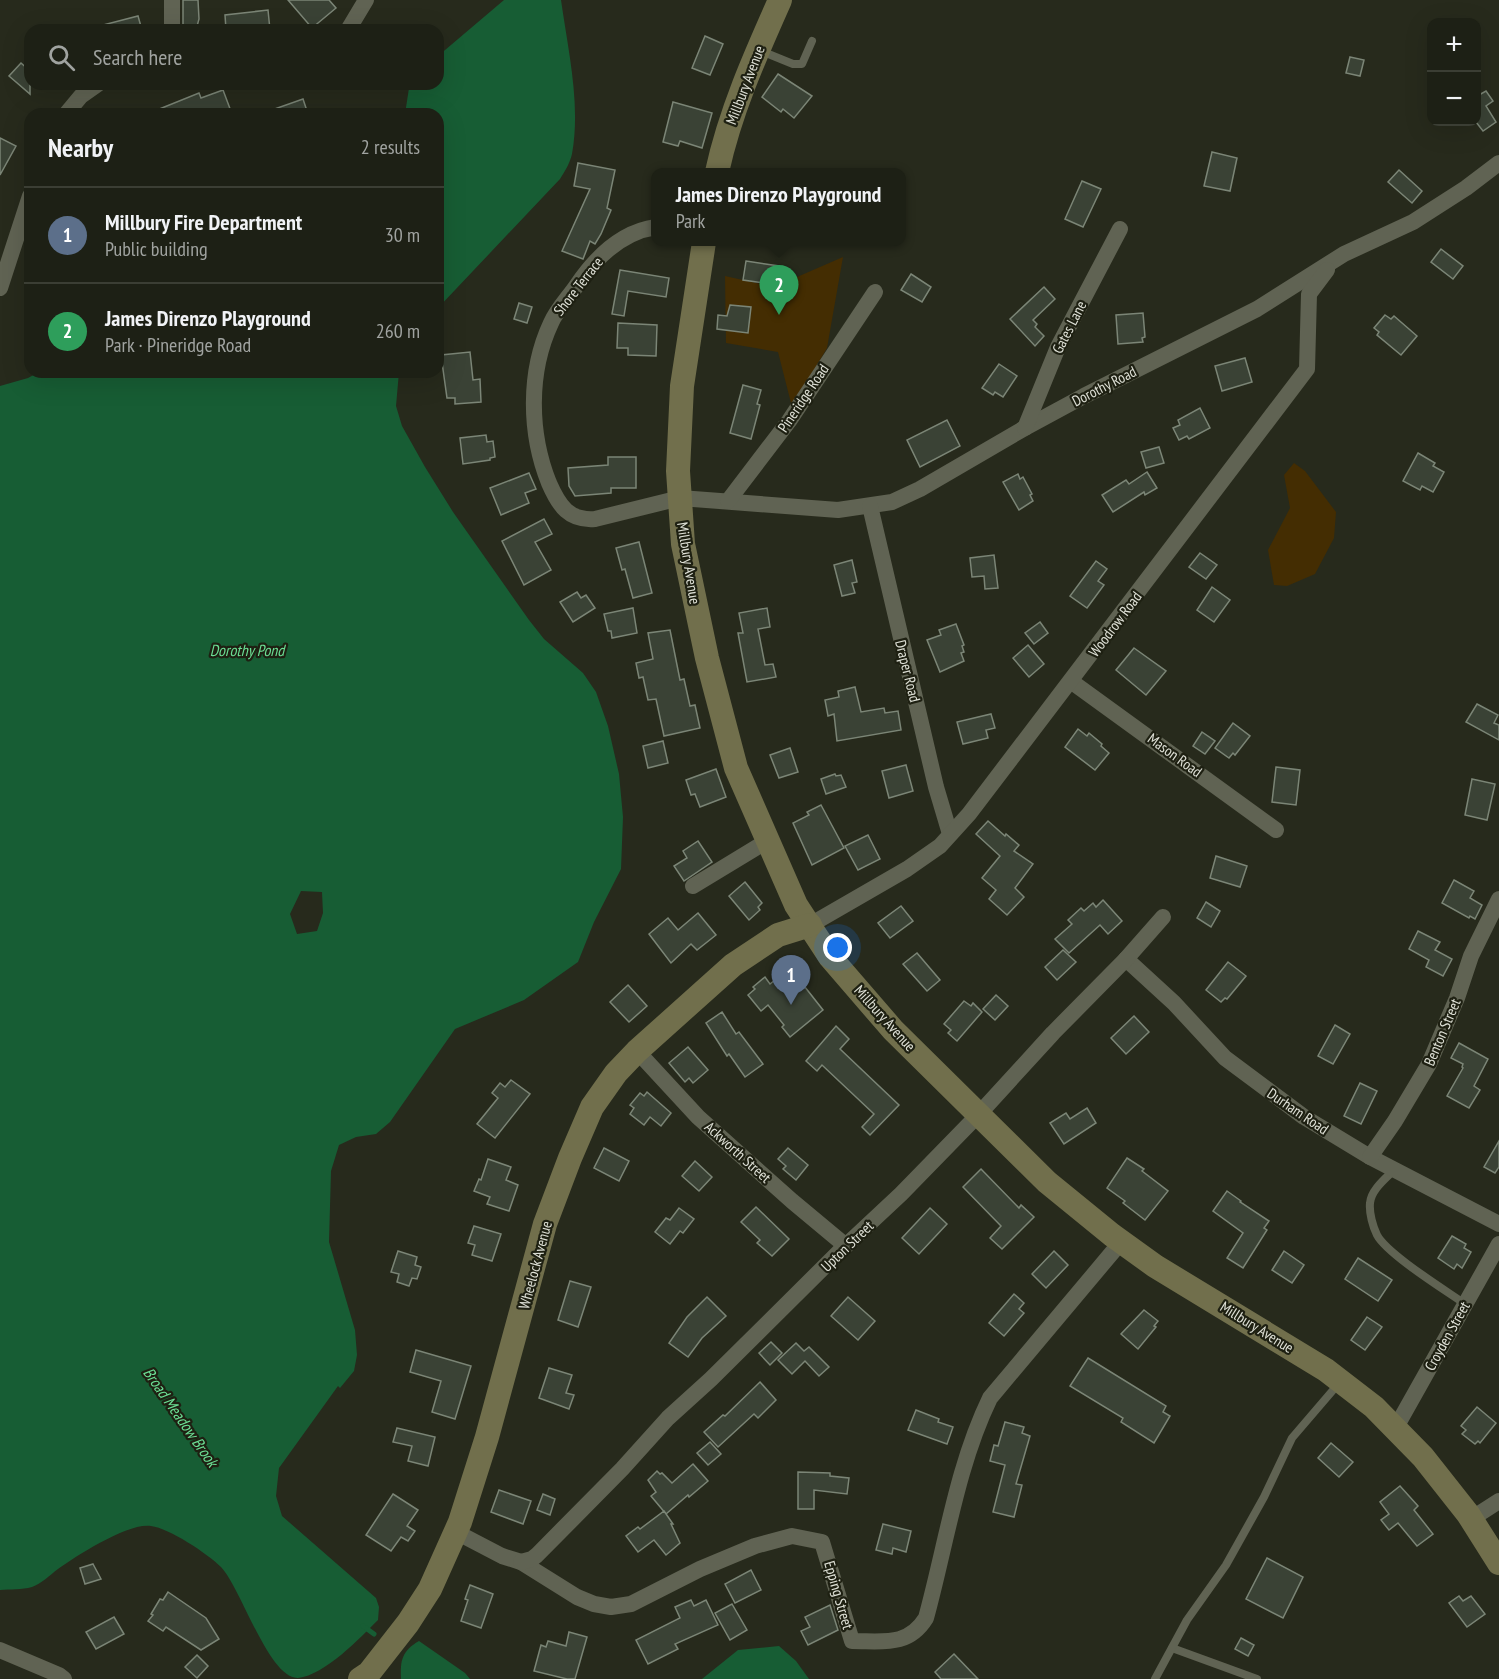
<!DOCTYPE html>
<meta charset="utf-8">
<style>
:root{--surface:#1d2015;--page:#2a2d22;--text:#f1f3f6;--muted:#a0a3a0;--line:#3b3e34;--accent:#db2777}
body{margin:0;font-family:"PT Sans Narrow",sans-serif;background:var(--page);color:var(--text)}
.controls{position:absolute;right:18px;top:18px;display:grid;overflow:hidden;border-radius:12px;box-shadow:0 6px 24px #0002}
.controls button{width:54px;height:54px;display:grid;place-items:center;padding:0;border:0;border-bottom:2px solid var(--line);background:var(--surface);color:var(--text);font:30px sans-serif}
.you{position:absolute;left:838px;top:948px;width:21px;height:21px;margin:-15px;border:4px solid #fff;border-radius:50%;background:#1a73e8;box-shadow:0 0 0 9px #1a73e833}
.badge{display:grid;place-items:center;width:39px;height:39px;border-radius:50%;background:var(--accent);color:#fff;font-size:20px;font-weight:700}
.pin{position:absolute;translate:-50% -50px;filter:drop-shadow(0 2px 3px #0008)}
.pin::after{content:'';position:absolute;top:32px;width:21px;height:18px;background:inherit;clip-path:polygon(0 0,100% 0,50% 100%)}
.popup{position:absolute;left:651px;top:168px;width:255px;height:78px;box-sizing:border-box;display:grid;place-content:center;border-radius:12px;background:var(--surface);filter:drop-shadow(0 2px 4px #0005);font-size:20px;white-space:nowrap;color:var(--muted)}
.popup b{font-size:22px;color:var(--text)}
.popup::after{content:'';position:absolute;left:50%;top:100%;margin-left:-12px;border:12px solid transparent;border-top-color:var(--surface)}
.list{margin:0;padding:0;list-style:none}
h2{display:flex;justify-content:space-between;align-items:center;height:78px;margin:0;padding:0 24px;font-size:26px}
h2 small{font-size:20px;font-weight:400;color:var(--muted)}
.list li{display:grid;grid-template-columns:39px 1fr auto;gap:18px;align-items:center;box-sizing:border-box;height:96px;padding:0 24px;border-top:2px solid var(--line)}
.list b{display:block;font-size:22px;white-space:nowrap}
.list p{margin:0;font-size:20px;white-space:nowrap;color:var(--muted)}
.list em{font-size:20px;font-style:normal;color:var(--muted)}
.icon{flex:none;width:33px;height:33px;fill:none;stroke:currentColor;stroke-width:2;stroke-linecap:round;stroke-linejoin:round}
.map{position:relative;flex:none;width:1499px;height:1679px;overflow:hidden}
.search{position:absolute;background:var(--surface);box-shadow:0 6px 24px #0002;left:24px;top:24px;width:420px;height:66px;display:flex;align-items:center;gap:15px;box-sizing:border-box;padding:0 21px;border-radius:18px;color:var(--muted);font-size:22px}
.panel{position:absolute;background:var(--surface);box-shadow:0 6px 24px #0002;left:24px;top:108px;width:420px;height:270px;border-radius:18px}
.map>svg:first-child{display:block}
.green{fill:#442d02}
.water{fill:#175d34;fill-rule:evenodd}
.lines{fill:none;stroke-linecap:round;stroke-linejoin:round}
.stream{stroke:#175d34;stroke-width:5}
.building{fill:#3a4235;stroke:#7b8576;stroke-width:1.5}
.lane{stroke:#606353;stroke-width:8}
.street{stroke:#606353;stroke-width:16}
.secondary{stroke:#716f4c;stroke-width:24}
.labels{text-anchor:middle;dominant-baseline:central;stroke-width:4.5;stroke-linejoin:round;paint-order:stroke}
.street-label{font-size:15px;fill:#dfe1d7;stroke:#1e2012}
.water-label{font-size:16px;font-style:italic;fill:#6bde94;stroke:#1e2012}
</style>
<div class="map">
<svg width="1499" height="1679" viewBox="0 0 1499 1679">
<rect width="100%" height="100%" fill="#272a1c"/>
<g class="green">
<path d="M843,257L827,348L792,407L778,352L726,343L725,276L774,287Z"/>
<path d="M1294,463L1305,471L1336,512L1334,538L1315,574L1287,586L1274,585L1268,550L1290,508L1284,475Z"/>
</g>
<g class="water">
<path d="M504,0H561C568,50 581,104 572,154C570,163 565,171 560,179L438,308V114H405L409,88L413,84H438V56Z"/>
<path d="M39,372H399L396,406L402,426L425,467L453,512L529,620L544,639L583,673L596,692L608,726L619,774L623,817L621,869L594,922L578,962L524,1000L455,1029L390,1122L376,1134L356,1137L339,1145L331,1171L329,1242L355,1330L357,1355L354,1371L340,1388L338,1386L279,1468L276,1496L282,1516L376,1598L379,1607L378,1620C360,1638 325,1675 298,1678C269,1679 241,1588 221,1567C208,1554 169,1528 151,1526C129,1522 76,1556 58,1569C50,1575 41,1584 32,1587C22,1590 10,1589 0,1590V386L28,378ZM301,891L322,892L323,913L317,931L297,934L290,914Z"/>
<path d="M419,1641L465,1673L470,1679H401C400,1660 402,1651 419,1641Z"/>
<path d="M779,1646L796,1661L809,1679H702L738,1650Z"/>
</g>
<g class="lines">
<path class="stream" d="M363,1626L374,1634"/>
</g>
<g class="building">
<path d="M183,0H198L199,19L196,30H183Z"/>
<path d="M288,0H329L336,8L312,28Z"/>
<path d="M268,10L270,30H226L225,15Z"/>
<path d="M138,16L142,30H104L103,25Z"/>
<path d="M705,36L723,44L710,75L692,68Z"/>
<path d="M1350,57L1364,60L1360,76L1346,73Z"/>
<path d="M21,63L30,71V94L9,76Z"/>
<path d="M778,74L812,96L794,118L783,109L781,112L762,97Z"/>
<path d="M223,90L232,114H147L199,93L201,98Z"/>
<path d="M1486,91L1493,101L1486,106L1496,122L1483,131L1476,122V92L1479,95Z"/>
<path d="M303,99L308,114H266V112Z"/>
<path d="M673,102L712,113L702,148L680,141L678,146L663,142Z"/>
<path d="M0,138L16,146L0,175Z"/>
<path d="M1212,152L1237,158L1230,191L1204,186Z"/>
<path d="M578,163L615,170L607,208L611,210L601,234L595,244L590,241L583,259L562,251L590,189L574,186Z"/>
<path d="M1399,170L1422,191L1412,203L1388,182Z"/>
<path d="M1082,181L1101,189L1083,227L1065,219Z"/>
<path d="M1441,249L1463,266L1453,279L1431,262Z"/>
<path d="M746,261L779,266L777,285L743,280Z"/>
<path d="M620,270L669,278L666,297L628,291L624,316L612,314Z"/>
<path d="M911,274L931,287L922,302L901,290Z"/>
<path d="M1044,287L1055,299L1033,320L1037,324L1035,327L1044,336L1035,346L1010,319Z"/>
<path d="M519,303L532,307L527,323L514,319Z"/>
<path d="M730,305L751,307L748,333L717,329L718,315L727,316Z"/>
<path d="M1143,313L1145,337L1142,338L1143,342L1118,344L1116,315Z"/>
<path d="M1385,315L1391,319L1394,316L1417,336L1401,355L1377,335L1379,332L1374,328Z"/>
<path d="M618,323L657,325L656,356L628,355V348H617Z"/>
<path d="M470,352L473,380L480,379L481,402L455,404V398H447L441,355Z"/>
<path d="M1245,358L1252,382L1222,391L1215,366Z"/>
<path d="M999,364L1017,376L1003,397L995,392L993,395L982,388Z"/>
<path d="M743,385L761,390L757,404L760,405L751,439L730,433Z"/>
<path d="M1200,408L1210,428L1189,439L1187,436L1179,440L1173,428L1180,425L1178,420Z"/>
<path d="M947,420L960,446L920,467L907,440Z"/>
<path d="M486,435L487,442L493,441L495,457L490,458V460L463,464L460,438Z"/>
<path d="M1159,447L1164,463L1146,468L1141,452Z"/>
<path d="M1418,453L1435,463L1433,466L1444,472L1433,492L1422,486L1420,490L1403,481Z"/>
<path d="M608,457H636V488H611V493L575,496L569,486L568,468L608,465Z"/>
<path d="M1147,472L1157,488L1145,495L1144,492L1113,512L1102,495L1126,480L1129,484Z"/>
<path d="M529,473L536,489L525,493L529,503L501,515L490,488Z"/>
<path d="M1018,474L1020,479L1023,477L1032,494L1030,495L1033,501L1019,510L1003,482Z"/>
<path d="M544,519L552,534L535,542L551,570L524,585L502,541Z"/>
<path d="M639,542L652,593L633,598L625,569L622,570L616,548Z"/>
<path d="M1200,553L1217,565L1206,579L1189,567Z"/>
<path d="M994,555L998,588L985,589L984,576L972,577L970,558Z"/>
<path d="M852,560L857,582L852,583L855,593L842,596L834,565Z"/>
<path d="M1096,561L1107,569L1098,581L1104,585L1087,608L1070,596Z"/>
<path d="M1212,587L1230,600L1214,622L1197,610Z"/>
<path d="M577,592L581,598L586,595L595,608L573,622L560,602Z"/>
<path d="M633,608L637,633L612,638L611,631H608L604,614Z"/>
<path d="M767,608L770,627L758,629L765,665L773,664L776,677L747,682L738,633H743L739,613Z"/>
<path d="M1040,622L1048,633L1034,644L1025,633Z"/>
<path d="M956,624L964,645L962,646L964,652L961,653L964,661L940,672L927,640L941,635L939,630Z"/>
<path d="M670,630L680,680L684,679L690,706L695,705L700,728L664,736L656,699L648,700L643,677L639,678L636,663L653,659L648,633Z"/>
<path d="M1028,645L1044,664L1029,677L1013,658Z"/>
<path d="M1134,648L1166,671L1146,695L1116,670Z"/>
<path d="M855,687L861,712L884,708L885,713L898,711L901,730L837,741L834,714L828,716L825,700L839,697L838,691Z"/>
<path d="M1477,704L1498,715L1494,723L1499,725V740L1466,722Z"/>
<path d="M991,714L995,728L986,730L988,738L963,744L957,722Z"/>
<path d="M1233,723L1250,736L1235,755L1233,753L1229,758L1215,748Z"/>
<path d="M1078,729L1087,736L1089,733L1102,744L1101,746L1109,753L1095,770L1065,747Z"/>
<path d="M1202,732L1215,741L1205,754L1193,746Z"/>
<path d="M663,741L668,763L648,768L643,746Z"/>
<path d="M790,748L798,772L779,778L770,755Z"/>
<path d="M906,765L913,791L889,798L882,771Z"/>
<path d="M1276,767L1300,770L1296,805L1272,802Z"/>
<path d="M716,769L726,797L700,807L695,794L691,795L686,780Z"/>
<path d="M835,774L836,776L841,775L846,787L826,794L821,779Z"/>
<path d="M1472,779L1495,784L1487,820L1465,815Z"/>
<path d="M821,805L844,848L812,865L793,823L809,815L807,812Z"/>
<path d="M988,821L1005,836L1006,834L1019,845L1014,851L1033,864L1015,888L1024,897L1007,915L989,899L996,890L982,878L1000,856L976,834Z"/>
<path d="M868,835L880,859L858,870L845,846Z"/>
<path d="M698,841L712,862L684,881L674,866L687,858L683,851Z"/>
<path d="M1216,856L1247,866L1240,887L1210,878Z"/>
<path d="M1454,880L1474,891L1470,898L1482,905L1475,919L1470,916L1469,918L1442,903Z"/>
<path d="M745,882L762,903L758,907L760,910L749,920L729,896Z"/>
<path d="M1103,900L1122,921L1108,934L1100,925L1069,953L1055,939L1072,924L1068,920L1081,908L1084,911L1093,903L1096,907Z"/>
<path d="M1206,902L1220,911L1211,927L1197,918Z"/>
<path d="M901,906L913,921L890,938L878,923Z"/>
<path d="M698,913L716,935L697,950L691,944L671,963L649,934L668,918L678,930Z"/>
<path d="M1418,931L1440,942L1435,950L1452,959L1443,976L1426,967L1429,960L1409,949Z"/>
<path d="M1063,950L1076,962L1057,980L1045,967Z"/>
<path d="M917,953L940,980L927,991L903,964Z"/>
<path d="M1228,962L1246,976L1227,999L1225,998L1221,1002L1206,990Z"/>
<path d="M790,968L823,1010L790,1037L782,1027L784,1025L768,1005L761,1011L748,995L755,989L753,987L765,977L770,984Z"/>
<path d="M628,985L647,1006L629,1022L610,1002Z"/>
<path d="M996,995L1008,1006L995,1020L983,1009Z"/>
<path d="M964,1001L971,1006L973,1003L982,1012L957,1041L948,1033L951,1030L944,1024Z"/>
<path d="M722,1012L736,1034L739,1032L763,1064L745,1077L729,1054L727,1056L706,1023Z"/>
<path d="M1134,1016L1149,1032L1126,1054L1111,1038Z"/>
<path d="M1335,1025L1350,1034L1333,1064L1318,1056Z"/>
<path d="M836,1026L849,1039L840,1049L899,1105L870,1135L862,1127L874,1114L822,1065L817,1071L806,1061Z"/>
<path d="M1459,1043L1488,1059L1474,1086L1480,1090L1469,1108L1447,1096L1463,1068L1462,1067L1463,1064L1451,1058Z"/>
<path d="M688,1047L708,1070L693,1083L689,1078L685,1082L669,1063Z"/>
<path d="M511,1080L530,1094L495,1138L477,1124L498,1098L492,1093L500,1083L505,1087Z"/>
<path d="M1360,1083L1377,1091L1361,1124L1344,1116Z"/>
<path d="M647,1092L671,1113L661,1126L650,1117L644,1125L630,1114L634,1108L630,1105L640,1093L644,1096Z"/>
<path d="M1087,1108L1096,1123L1064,1144L1050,1123L1066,1113L1070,1119Z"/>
<path d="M1499,1141V1167L1495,1173L1484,1167Z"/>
<path d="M604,1148L629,1161L619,1181L594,1168Z"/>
<path d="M788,1148L808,1165L796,1180L783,1169L786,1166L778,1159Z"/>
<path d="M1127,1158L1144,1169L1142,1171L1168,1191L1145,1220L1123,1203L1125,1201L1107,1188Z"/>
<path d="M488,1159L511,1167L506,1180L518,1185L509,1211L487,1204L490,1197L474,1191L479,1179L481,1180Z"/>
<path d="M695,1161L712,1177L699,1191L682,1176Z"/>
<path d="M981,1169L1019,1208L1021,1205L1034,1217L1002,1249L990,1238L1001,1226L963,1187Z"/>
<path d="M1227,1191L1241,1201L1240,1202L1269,1221L1264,1228L1267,1230L1243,1268L1227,1258L1243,1233L1213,1211Z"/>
<path d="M756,1207L789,1239L772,1256L757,1243L760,1240L741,1222Z"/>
<path d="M679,1208L694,1219L683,1233L680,1231L670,1244L655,1232L666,1218L670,1220Z"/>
<path d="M930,1208L947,1224L919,1254L902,1238Z"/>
<path d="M474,1226L501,1234L492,1261L472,1255L475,1245L468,1243Z"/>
<path d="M1452,1236L1466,1244L1464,1248L1471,1252L1462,1268L1457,1264L1454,1269L1438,1258Z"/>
<path d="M398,1251L417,1257L415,1265L421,1267L417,1279L412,1278L409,1286L397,1282L399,1274L391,1272Z"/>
<path d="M1054,1251L1068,1265L1046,1288L1032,1274Z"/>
<path d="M1284,1251L1304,1265L1292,1283L1272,1270Z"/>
<path d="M1358,1258L1392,1280L1378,1301L1345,1279Z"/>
<path d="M570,1281L591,1287L578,1327L558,1320Z"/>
<path d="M1014,1294L1024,1303L1019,1309L1024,1313L1004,1336L989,1323Z"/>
<path d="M707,1297L726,1316L702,1338L688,1357L669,1343L687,1317Z"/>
<path d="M848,1297L875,1321L858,1340L831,1316Z"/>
<path d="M1144,1310L1158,1321L1154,1326L1156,1327L1138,1349L1121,1334Z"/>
<path d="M1367,1317L1382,1327L1365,1350L1351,1340Z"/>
<path d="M771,1342L782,1353L770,1365L759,1353Z"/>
<path d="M796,1343L804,1351L809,1347L829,1367L819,1376L805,1361L792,1374L778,1360Z"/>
<path d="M416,1350L471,1366L455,1419L432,1412L441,1381L410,1372Z"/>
<path d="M1088,1358L1166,1406L1163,1412L1170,1416L1154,1443L1121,1422L1123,1418L1070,1386Z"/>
<path d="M549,1368L572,1375L566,1393L574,1395L569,1409L539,1398Z"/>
<path d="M760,1382L776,1400L758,1418L754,1414L718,1447L704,1432L723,1415L725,1416Z"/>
<path d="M1477,1407L1496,1423L1480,1443L1478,1441L1475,1444L1462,1434L1466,1430L1461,1426Z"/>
<path d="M916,1410L939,1419L938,1422L953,1427L947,1444L908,1430Z"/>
<path d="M1005,1422L1024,1427L1022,1433L1030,1436L1016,1484L1022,1485L1014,1517L993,1512L1005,1465L990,1461L994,1445L998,1446Z"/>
<path d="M397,1428L435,1437L428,1466L408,1461L412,1446L393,1442Z"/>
<path d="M710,1442L721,1454L708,1465L697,1453Z"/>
<path d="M1331,1443L1353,1462L1339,1477L1318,1458Z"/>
<path d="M693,1464L708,1481L689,1497L688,1495L666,1514L651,1496L656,1492L648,1480L657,1471L660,1474L662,1473L672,1483Z"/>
<path d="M798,1472L830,1473V1476L849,1478L847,1494L814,1490V1509H798Z"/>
<path d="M1400,1486L1418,1506L1414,1510L1433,1534L1417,1546L1398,1523L1389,1530L1381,1520L1389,1514L1380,1502Z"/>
<path d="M499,1490L531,1501L523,1524L491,1512Z"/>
<path d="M393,1494L418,1510L407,1526L415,1531L408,1541L401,1537L391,1551L366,1535Z"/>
<path d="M543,1494L555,1499L550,1515L537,1510Z"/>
<path d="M664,1511L673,1524H671L680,1543L666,1555L654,1540L638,1552L626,1536L638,1527L640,1529Z"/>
<path d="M883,1524L911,1531L906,1552L893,1548L892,1554L876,1550Z"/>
<path d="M1267,1558L1303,1577L1283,1618L1246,1599Z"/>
<path d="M93,1564L101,1579L85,1584L80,1568Z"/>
<path d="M751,1570L761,1590L735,1603L725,1584Z"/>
<path d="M470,1585L493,1594L481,1628L461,1621L468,1600L465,1599Z"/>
<path d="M168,1592L206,1618L219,1639L201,1650L166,1627L163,1631L148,1621L153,1615L151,1614L160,1599L163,1600Z"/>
<path d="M1459,1596L1463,1601L1471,1596L1485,1614L1467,1627L1449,1603Z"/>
<path d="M691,1600L694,1606L706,1600L718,1625L675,1644L678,1649L648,1664L636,1640L680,1618L675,1607Z"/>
<path d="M732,1604L747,1630L730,1640L715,1613Z"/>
<path d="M830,1605L838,1630L808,1645L801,1631L810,1627L805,1617Z"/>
<path d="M114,1617L124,1634L96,1649L86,1632Z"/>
<path d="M569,1632L587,1637L575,1679H567L534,1671L541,1645L546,1647L548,1641L566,1646Z"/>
<path d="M1241,1638L1254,1645L1248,1656L1235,1649Z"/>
<path d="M954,1654L978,1679H941L935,1672Z"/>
<path d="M197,1655L208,1666L197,1678L185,1667Z"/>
</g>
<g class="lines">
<g class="lane">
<path d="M761,51L793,64H802L812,41"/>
<path d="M1394,1170C1385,1179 1371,1190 1370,1203C1369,1213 1373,1227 1377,1235C1387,1254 1445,1290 1465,1304"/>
<path d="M1172,1648L1257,1679"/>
<path d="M1155,1679L1187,1620L1226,1565L1264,1497L1292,1438L1340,1382"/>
</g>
<g class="street">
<path d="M172,0V30"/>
<path d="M348,30L366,0"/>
<path d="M66,114L81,96L98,84"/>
<path d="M656,227C621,232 596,257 577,285C569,297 557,309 551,323C528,372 529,433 549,483C559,506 569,521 595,519L680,498L838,510L892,502L920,489L1023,429L1084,396L1257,309L1344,254L1413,222L1466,188L1499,163"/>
<path d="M0,288L30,196"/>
<path d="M1025,428L1058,347L1120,229"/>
<path d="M728,501L789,421L875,292"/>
<path d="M870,506L936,787L950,834"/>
<path d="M1072,682L1276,830"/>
<path d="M693,886L767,841"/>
<path d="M810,925L907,869L940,846L969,814L1307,369L1309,294L1327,270"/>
<path d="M1126,959L1174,1003L1225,1058L1304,1117L1370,1157L1499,1224"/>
<path d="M637,1051L698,1117L792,1201L846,1246"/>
<path d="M1370,1157L1395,1121L1429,1064L1457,998L1471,956L1499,899"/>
<path d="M1395,1429L1499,1244"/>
<path d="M1471,1519L1499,1501"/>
<path d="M456,1532L502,1556L521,1562L577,1597L594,1604L611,1607L631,1604L700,1569L755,1546L792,1536L822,1542L852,1641C883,1641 908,1647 926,1618C946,1545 957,1466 990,1398L1121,1242"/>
<path d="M521,1562L532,1559L537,1555L622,1469L668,1418L711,1379L840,1251L901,1194L979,1114L1053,1033L1126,959L1163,917"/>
<path d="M0,1650L59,1675L64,1679"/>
</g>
<g class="secondary">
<path d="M717,172C730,112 755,56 780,0"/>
<path d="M704,242L682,386L678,471L683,544L707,658L736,768L796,905L830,957L893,1030L1047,1182L1112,1235L1155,1266L1326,1370L1374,1407L1423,1457L1468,1514L1499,1563"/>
<path d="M360,1679L369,1673L408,1623L430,1589L460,1522L487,1437L545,1224L570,1158L592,1107L616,1073L637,1051L733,965L778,935L810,925"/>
</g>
</g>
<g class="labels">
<g class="street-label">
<text transform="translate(745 85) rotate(-69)">Millbury Avenue</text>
<text transform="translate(578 286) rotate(-52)">Shore Terrace</text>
<text transform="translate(1069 327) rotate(-63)">Gates Lane</text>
<text transform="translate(1104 386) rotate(-27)">Dorothy Road</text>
<text transform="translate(803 398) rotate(-56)">Pineridge Road</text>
<text transform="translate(689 563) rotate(81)">Millbury Avenue</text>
<text transform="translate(1115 624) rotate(-53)">Woodrow Road</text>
<text transform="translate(908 671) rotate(76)">Draper Road</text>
<text transform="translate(1175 755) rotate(36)">Mason Road</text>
<text transform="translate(885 1018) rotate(48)">Millbury Avenue</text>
<text transform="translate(1442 1032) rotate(-67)">Benton Street</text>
<text transform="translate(1298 1111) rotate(34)">Durham Road</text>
<text transform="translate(738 1152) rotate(42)">Ackworth Street</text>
<text transform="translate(847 1246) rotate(-44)">Upton Street</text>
<text transform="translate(535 1265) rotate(-75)">Wheelock Avenue</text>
<text transform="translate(1257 1327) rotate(32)">Millbury Avenue</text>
<text transform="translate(1447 1336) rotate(-61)">Croyden Street</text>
<text transform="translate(839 1595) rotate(74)">Epping Street</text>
</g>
<g class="water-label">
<text x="247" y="650">Dorothy Pond</text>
<text transform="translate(181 1417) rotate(55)">Broad Meadow Brook</text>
</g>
</g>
</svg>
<div class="controls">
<button>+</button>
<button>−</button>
</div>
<div class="you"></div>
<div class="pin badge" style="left:791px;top:1005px;background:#5c6f8a">1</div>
<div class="pin badge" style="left:779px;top:315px;background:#2e9e5b">2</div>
<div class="popup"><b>James Direnzo Playground</b>Park</div>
<div class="search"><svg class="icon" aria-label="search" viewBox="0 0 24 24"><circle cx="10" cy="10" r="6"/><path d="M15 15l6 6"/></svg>Search here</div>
<section class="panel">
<h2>Nearby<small>2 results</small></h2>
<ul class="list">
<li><span class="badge" style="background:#5c6f8a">1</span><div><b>Millbury Fire Department</b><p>Public building</p></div><em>30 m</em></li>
<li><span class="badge" style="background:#2e9e5b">2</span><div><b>James Direnzo Playground</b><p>Park · Pineridge Road</p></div><em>260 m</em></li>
</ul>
</section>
</div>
